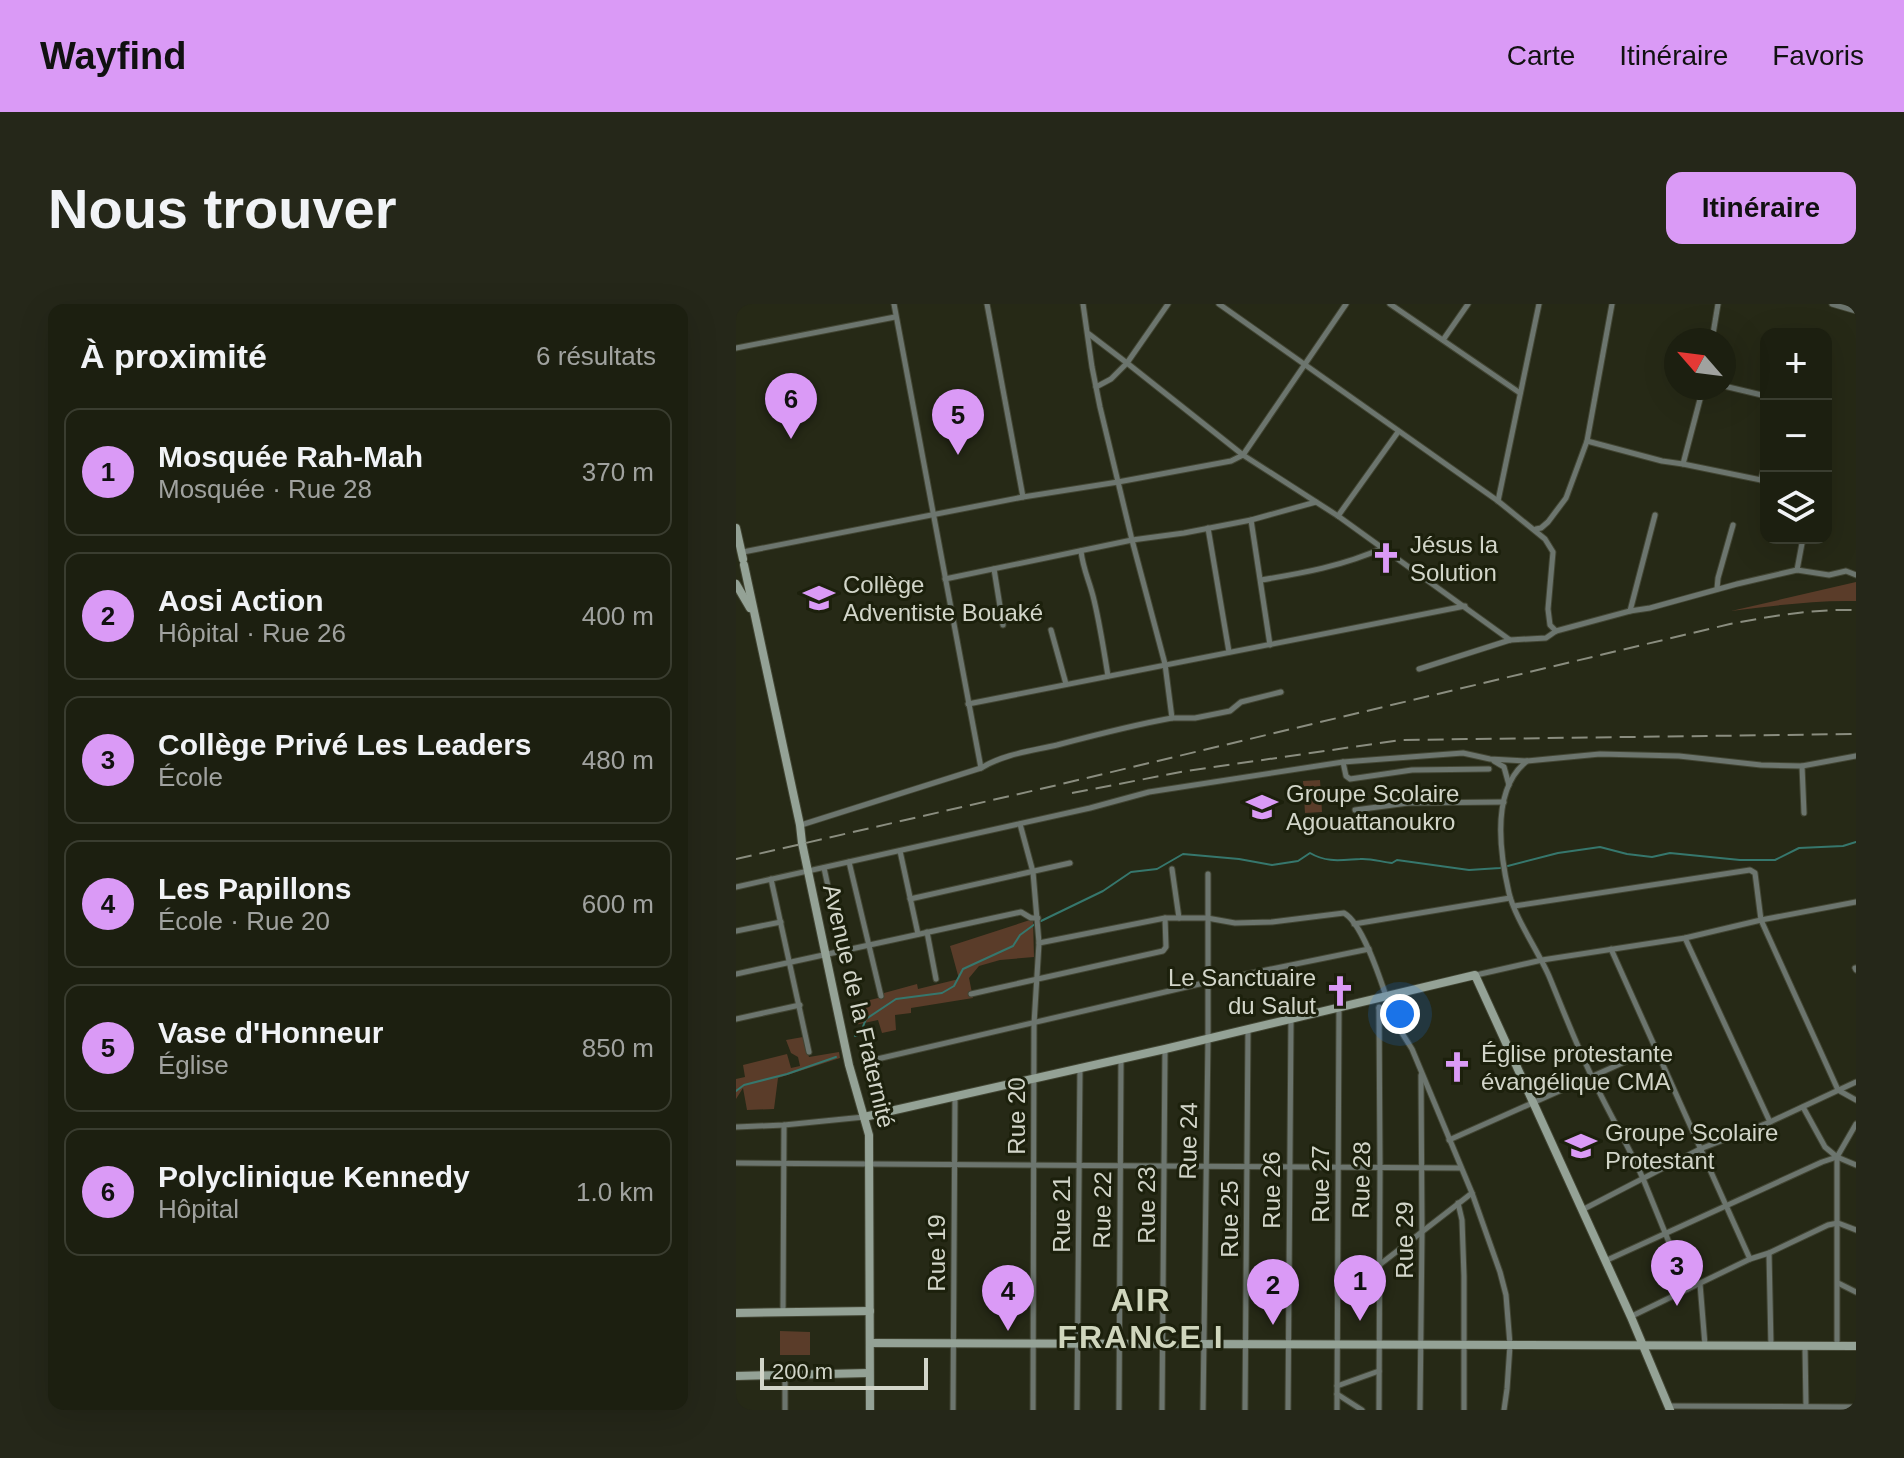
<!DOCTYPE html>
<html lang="fr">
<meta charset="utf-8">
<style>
:root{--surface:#1c1f10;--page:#252719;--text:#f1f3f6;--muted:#a0a29f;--line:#3a3d30;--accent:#da9af6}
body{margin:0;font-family:Arial,sans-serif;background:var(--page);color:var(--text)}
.controls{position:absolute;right:24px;top:24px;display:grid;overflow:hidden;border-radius:16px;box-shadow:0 8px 32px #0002}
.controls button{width:72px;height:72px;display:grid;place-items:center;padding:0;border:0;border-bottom:2px solid var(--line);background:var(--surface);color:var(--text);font:40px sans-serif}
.compass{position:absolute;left:928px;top:24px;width:72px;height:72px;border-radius:50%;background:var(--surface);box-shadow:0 8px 32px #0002;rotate:298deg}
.scale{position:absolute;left:24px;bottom:20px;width:168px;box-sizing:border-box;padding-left:8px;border:4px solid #d2d5c9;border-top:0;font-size:22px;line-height:28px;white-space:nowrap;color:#d2d5c9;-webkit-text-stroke:6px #1c200c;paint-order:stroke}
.you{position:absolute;left:664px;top:710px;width:28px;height:28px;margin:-20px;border:6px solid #fff;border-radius:50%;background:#1a73e8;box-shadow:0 0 0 12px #1a73e833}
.badge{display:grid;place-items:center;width:52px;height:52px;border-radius:50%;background:var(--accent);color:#111;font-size:26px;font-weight:700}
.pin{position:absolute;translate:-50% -66px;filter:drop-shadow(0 2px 4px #0008)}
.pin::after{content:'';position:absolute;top:42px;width:28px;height:24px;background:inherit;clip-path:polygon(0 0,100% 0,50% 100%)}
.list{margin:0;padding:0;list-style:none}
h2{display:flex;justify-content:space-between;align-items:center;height:104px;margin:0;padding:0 32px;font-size:34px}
h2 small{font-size:26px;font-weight:400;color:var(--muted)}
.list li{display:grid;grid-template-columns:52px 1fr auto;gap:24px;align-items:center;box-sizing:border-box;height:128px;margin:0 16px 16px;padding:0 16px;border:2px solid var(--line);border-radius:16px}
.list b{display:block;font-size:30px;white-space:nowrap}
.list p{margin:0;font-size:26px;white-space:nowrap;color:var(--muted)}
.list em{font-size:26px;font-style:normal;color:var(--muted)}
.icon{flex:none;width:44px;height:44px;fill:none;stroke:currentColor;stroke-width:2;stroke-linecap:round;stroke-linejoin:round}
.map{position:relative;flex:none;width:1120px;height:1106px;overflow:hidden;border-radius:16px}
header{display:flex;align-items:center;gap:48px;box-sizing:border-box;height:112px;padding:0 40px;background:var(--accent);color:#111}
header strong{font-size:38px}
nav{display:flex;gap:44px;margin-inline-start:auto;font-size:28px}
.intro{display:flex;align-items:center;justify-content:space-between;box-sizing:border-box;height:192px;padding:0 48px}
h1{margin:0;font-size:56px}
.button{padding:20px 36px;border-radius:16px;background:var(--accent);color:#111;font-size:28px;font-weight:700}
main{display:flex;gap:48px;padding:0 48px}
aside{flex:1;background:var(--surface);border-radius:16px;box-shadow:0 8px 32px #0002}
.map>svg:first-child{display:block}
.green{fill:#5a3c29}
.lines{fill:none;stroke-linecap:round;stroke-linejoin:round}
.stream{stroke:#36776d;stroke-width:2}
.street-casing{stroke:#424533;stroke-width:7}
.secondary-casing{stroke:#424533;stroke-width:10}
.street{stroke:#6c756e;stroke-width:5}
.secondary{stroke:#94a296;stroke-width:8}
.rail{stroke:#8a8d7f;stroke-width:2;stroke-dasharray:16 8;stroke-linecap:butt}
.labels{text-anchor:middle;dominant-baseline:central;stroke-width:6;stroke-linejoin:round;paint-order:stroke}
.poi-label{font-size:24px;fill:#d2d5c9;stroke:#1c200c;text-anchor:start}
.street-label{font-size:24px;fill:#d2d5c9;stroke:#1c200c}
.district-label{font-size:32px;font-weight:bold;letter-spacing:2px;fill:#d0d6bd;stroke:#1c200c}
</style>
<header>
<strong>Wayfind</strong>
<nav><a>Carte</a><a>Itinéraire</a><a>Favoris</a></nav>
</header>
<div class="intro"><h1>Nous trouver</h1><a class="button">Itinéraire</a></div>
<main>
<aside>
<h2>À proximité<small>6 résultats</small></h2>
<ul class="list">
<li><span class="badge">1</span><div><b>Mosquée Rah-Mah</b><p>Mosquée · Rue 28</p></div><em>370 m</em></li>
<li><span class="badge">2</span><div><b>Aosi Action</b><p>Hôpital · Rue 26</p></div><em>400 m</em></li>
<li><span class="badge">3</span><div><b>Collège Privé Les Leaders</b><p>École</p></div><em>480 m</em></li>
<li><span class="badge">4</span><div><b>Les Papillons</b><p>École · Rue 20</p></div><em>600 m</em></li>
<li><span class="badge">5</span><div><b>Vase d'Honneur</b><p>Église</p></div><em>850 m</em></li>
<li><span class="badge">6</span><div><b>Polyclinique Kennedy</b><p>Hôpital</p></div><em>1.0 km</em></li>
</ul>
</aside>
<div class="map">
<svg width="1120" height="1106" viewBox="0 0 1120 1106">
<rect width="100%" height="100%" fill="#262916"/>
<g class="green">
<path d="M1120,278V297C1078,296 1037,302 995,307Z"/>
<path d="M584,476L586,508L569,509L567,477Z"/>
<path d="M297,615L298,653L264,656L243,662L233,674L237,694L175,704V709L159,711L160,726L146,729L142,716L119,721L114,701L146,693L148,689L181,680L182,685L223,675L214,642Z"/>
<path d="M67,733L73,753L103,748L104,754L42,774L38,805L11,806L7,784L0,795V775L9,773L7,761L51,750L55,764L64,762L62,753L55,749L50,736Z"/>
<path d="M44,1027L74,1028V1051H44Z"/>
</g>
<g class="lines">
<g class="stream">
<path d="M305,617L367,587L395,568L421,565L447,550L503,555L536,561L562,557L574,549C591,559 605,556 624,555C634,554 646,558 656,559L661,556L733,566L764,564L822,549L864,543L891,550L916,553L934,549L1004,556H1039L1063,544L1107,542L1120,538"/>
<path d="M119,732L124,730L130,715L160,695L206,689L218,682L227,665L277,642L284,631L299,620"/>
<path d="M0,787L8,781L51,770L100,753"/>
</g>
<defs>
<g id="street">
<path d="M158,0L245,464"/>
<path d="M251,0L287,193"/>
<path d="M432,0L391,59L507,151L602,212L774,336"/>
<path d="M483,0L762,197L809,235L817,248L812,305L814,321L820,327"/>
<path d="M654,0L784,89"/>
<path d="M1096,0L1120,7"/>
<path d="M353,30L391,59L375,75L360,83"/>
<path d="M707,36L732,0"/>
<path d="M976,36L982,0"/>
<path d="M0,44L159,13"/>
<path d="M988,82L1030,92"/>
<path d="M851,137L926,157L947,160L1030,177"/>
<path d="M947,160L967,84"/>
<path d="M1025,176L1030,154"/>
<path d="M762,197L803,0"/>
<path d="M602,212L662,128"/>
<path d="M515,216L534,341"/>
<path d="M472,224L493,348"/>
<path d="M800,225L805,224L812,218L830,194L851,137L876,0"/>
<path d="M345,247C347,266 354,278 358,296C364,321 368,347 372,372"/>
<path d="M7,248L287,193L382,178L495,157L507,151L610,0"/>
<path d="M258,265L267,321"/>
<path d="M1061,266L1067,234"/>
<path d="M209,275L396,236L448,229L515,216L580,198"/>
<path d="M525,276C567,269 607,262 647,244"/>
<path d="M981,285L982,274L997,221"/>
<path d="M894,307L919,211"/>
<path d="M315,326L330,380"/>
<path d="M683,365L774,336L810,334L820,327L894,307L914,304L1001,280L1061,266L1093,271L1110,267L1120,271"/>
<path d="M232,400L729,302"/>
<path d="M436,414H459L494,407L505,398L545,388"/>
<path d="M758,457L768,463L773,481"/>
<path d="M791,457C754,486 764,550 773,589C779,614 802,647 813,672C827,706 840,740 856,773C872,808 893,842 908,877C923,913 937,949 952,985"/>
<path d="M607,458L610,472L614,475L676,466L753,465"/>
<path d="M1066,462L1068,509"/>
<path d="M619,506L672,499L768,498"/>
<path d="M284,520L297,568L303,639L298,720L297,1106"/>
<path d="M65,521L245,464C268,450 295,447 321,441C359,431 397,421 436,414L429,360L396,236L364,103L356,63L347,0"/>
<path d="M164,547L182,630"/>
<path d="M113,558L145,692"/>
<path d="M88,564L106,647"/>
<path d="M436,565L443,614"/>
<path d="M35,575L73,748"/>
<path d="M0,583L354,504L413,488L607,458L727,449L754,455L791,457L864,450L943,452L1025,461L1066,462L1120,452"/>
<path d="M174,595L334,559"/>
<path d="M778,602L1014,566L1019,569L1025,616L1102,786L1120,796"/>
<path d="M618,620L774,594"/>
<path d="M0,627L45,618"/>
<path d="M191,628L200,675"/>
<path d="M949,634L1034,818"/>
<path d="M303,639L429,614H471L499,619L536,618L608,609C626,619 643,671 650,692"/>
<path d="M875,645L1014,955"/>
<path d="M1119,664L1120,666"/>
<path d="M0,670L285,608L295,614H302"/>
<path d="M740,671L806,656L949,634L1025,616L1120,598"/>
<path d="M235,690L427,647L430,643L429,614"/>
<path d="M643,704L648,705L654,710L676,745L736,889L764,968L770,991L774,1041L771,1085L768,1106"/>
<path d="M0,715L64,701"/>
<path d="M137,756L472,678L633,645"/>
<path d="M1067,803L1089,843L1101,853"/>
<path d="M0,823L48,821L128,813"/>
<path d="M713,836L920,744"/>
<path d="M0,859L725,864"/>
<path d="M722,899L726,916L728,972V1106"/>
<path d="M846,906L964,845L1034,818L1120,778"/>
<path d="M1033,949L1035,1042"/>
<path d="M869,957L1086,858L1101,853L1120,861"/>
<path d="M1102,979L1120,988"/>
<path d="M964,980L969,1041"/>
<path d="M602,993L736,889"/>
<path d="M47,1008L48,821"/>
<path d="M896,1012L1014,955L1033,949L1092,921L1102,919L1120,926"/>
<path d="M1101,1042V853L1120,820"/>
<path d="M1069,1043L1070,1102"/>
<path d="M601,1082L643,1067"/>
<path d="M601,1090L626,1106"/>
<path d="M933,1102L1120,1103"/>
<path d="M49,1106V1072"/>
<path d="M217,1106L219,793"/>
<path d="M341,1106L344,763"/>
<path d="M383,1106L385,755"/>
<path d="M426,1106L429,745"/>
<path d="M467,1106L472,735V570"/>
<path d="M509,1106L512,725"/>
<path d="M552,1106L555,715"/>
<path d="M601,1106L603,703"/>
<path d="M643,1106L644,863L643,703"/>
<path d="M684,1106L686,928L685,771"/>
</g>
<g id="secondary">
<path d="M0,224L7,255"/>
<path d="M8,261L64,521L66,539L113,761L133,831L134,1106"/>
<path d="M0,280L14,304"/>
<path d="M128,813L429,745L739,671L895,1013L934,1106"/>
<path d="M0,1009L134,1007"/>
<path d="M134,1039L1120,1042"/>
<path d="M0,1072L133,1069"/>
</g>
</defs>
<use href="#street" class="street-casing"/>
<use href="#secondary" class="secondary-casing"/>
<use href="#street" class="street"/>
<use href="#secondary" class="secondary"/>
<g class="rail">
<path d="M336,489L450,467L665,436L1120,430"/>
<path d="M0,555L313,483L994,320C1036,312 1077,305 1120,306"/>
</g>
</g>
<defs>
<symbol id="church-bare" viewBox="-9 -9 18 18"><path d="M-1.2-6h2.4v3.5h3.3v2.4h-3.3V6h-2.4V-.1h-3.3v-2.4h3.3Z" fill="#da9af6" stroke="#1c200c" stroke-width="2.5" paint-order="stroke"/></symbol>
<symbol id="school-bare" viewBox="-9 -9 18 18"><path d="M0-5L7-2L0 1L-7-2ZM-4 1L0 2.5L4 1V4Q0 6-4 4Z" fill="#da9af6" stroke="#1c200c" stroke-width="2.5" paint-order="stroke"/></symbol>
</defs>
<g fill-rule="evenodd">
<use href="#church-bare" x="628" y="232" width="44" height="44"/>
<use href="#school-bare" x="61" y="272" width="44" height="44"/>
<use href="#school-bare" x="504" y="481" width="44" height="44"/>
<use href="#church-bare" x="582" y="665" width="44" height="44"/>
<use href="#church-bare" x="699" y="741" width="44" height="44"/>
<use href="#school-bare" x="823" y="820" width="44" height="44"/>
</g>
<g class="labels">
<g class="poi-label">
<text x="674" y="240">Jésus la<tspan x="674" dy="28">Solution</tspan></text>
<text x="107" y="280">Collège<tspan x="107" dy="28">Adventiste Bouaké</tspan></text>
<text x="550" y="489">Groupe Scolaire<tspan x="550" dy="28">Agouattanoukro</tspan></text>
<text x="580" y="673" text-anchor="end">Le Sanctuaire<tspan x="580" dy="28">du Salut</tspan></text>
<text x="745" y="749">Église protestante<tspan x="745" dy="28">évangélique CMA</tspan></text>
<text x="869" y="828">Groupe Scolaire<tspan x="869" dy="28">Protestant</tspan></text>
</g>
<g class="street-label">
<text transform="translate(123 702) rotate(77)">Avenue de la Fraternité</text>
<text transform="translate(280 812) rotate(-90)">Rue 20</text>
<text transform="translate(452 837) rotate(-89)">Rue 24</text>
<text transform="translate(625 876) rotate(-89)">Rue 28</text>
<text transform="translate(584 880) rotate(-90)">Rue 27</text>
<text transform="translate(535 886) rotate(-90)">Rue 26</text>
<text transform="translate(410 901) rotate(-90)">Rue 23</text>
<text transform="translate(366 906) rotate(-89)">Rue 22</text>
<text transform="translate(325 910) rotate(-90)">Rue 21</text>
<text transform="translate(493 915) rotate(-90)">Rue 25</text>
<text transform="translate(668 936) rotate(-90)">Rue 29</text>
<text transform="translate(200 949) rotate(-90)">Rue 19</text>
</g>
<g class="district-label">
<text x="405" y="996">AIR<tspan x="405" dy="37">FRANCE I</tspan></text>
</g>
</g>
</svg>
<div class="controls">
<button>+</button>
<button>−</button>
<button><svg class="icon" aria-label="layers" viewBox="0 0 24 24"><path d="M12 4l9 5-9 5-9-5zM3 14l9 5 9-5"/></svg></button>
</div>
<svg class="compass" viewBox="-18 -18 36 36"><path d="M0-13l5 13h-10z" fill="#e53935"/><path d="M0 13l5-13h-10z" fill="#a0a29f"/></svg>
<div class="scale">200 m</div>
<div class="you"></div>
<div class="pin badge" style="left:624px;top:1017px">1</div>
<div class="pin badge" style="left:537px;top:1021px">2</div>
<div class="pin badge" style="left:941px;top:1002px">3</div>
<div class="pin badge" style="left:272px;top:1027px">4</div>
<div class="pin badge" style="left:222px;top:151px">5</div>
<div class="pin badge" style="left:55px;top:135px">6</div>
</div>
</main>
